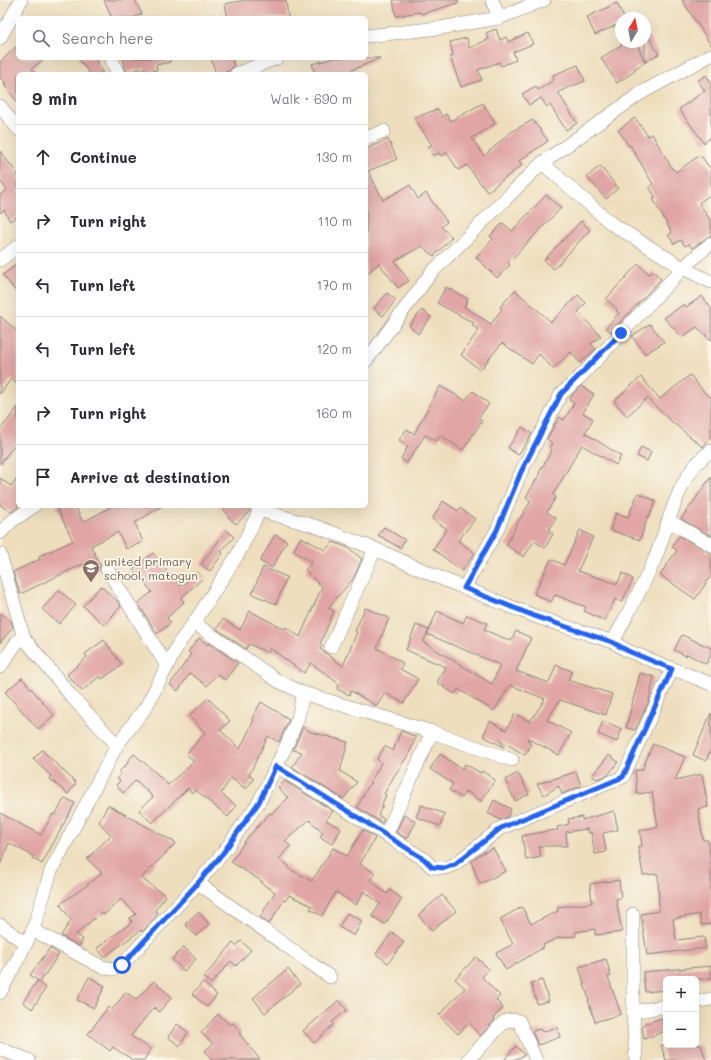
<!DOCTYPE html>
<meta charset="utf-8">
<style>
:root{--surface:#fff;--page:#f7f7f7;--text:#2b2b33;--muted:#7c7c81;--line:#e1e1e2}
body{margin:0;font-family:Mali,sans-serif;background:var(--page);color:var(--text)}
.controls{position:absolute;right:12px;bottom:12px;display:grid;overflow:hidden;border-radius:6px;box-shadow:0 4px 16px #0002}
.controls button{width:36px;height:36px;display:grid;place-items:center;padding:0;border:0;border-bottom:1px solid var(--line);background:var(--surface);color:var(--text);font:20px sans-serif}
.compass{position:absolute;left:615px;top:12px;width:36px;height:36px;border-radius:50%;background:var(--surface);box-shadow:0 4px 16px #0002;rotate:10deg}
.stop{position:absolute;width:12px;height:12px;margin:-9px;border:3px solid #2563eb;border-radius:50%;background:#fff}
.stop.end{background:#2563eb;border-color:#fff;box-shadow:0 1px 4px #0008}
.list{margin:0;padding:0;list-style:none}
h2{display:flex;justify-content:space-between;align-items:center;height:52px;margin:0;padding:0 16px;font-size:17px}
h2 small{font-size:13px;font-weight:400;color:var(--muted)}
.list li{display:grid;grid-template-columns:26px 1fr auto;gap:12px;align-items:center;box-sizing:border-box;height:64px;padding:0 16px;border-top:1px solid var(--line)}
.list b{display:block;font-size:15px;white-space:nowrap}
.list em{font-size:13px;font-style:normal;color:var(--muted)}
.icon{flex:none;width:22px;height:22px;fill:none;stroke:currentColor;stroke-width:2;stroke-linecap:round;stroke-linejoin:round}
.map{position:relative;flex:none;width:711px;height:1060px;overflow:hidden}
.search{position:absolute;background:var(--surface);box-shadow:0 4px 16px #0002;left:16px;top:16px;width:352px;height:44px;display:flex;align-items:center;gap:10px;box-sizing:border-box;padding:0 14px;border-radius:6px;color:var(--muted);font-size:15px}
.panel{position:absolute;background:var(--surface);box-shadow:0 4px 16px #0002;left:16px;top:72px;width:352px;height:436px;border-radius:6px}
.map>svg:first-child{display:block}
.building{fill:#e0a5a4;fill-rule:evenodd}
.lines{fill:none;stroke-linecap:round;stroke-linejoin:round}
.minor-casing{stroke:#88807c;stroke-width:14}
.minor{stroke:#fff;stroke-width:13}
.route{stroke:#2563eb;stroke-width:5}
.labels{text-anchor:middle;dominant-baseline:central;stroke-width:3.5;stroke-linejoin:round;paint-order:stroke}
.education-label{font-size:12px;fill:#785e54;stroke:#fbf7ec;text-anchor:start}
</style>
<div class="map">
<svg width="711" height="1060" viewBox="0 0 711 1060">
<rect width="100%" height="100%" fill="#fbf7ec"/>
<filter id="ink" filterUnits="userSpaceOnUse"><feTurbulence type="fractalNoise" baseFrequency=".025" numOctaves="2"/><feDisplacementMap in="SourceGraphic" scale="8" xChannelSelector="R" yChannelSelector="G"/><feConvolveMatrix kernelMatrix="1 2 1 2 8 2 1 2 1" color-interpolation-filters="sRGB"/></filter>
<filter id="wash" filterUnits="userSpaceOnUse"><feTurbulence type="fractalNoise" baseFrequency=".012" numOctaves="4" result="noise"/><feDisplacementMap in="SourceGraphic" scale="16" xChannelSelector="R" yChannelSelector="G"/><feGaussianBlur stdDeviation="0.9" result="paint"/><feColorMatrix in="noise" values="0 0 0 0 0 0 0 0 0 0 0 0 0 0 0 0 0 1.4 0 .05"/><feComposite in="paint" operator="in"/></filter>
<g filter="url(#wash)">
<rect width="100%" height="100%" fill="#eedebd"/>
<g id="blocks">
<g class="building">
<path d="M104,0H135L142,14L133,18H112Z"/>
<path d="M245,0H286L288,18H228L225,4Z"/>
<path d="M393,0H458V3L421,14L420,12L396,16Z"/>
<path d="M682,0H711V45Z"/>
<path d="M617,3L624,18H621V23L595,35L587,17Z"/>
<path d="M496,29L500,40L506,37L508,42L528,33L533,44L513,52L516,60L501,66L499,62L478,70L482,80L461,87L450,57L453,56L450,42L467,38L469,48L489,39L486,33Z"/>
<path d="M645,31L659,54L634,69L635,71L617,83L601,58L626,42H636L645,62Z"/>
<path d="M18,45V58H44L32,69L37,74H18V103L4,85L6,83L0,78V62Z"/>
<path d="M78,58H95L103,74H90Z"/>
<path d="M123,58H170V62L156,65L157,70L146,72L145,68L126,72Z"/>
<path d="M211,58H232L234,66L229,71L216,74Z"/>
<path d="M334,58H380L343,74H315L312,64Z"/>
<path d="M578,65L585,81L558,92L577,123L566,130L550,105L547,107L541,98L529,105L522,94L536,86L538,90L554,80L553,75Z"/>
<path d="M706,75L711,82V137L704,143L679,109L705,91L698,81Z"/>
<path d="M483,103L495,124L472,138L484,156L511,132L533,120L548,141L519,161L522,165L487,192L467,165L458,170L447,153L441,156L439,153L433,156L428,147L432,145L414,118L438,109L442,117L446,114L451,121Z"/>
<path d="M635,118L648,136L652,134L673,170L674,169L676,172L700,155L711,169V194L699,203L711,221V235L692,248L689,244L685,246L681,240L674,244L668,235L672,233L653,199L656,198L649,187L653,184L630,145L629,146L618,130Z"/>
<path d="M388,139L397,159L368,171L383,200L410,185L418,199L426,193L447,222L441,227L452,237L434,256L422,246L395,261L409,281L398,288L379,263L366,275V149Z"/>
<path d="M0,151L18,175V216L10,221L4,210L0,213V195L7,190L0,181Z"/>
<path d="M600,166L618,188L606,199L587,177Z"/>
<path d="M546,195L561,208L508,263L510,265L497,278L476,257L493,239L490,236L503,223L512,231Z"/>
<path d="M581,221L590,230L554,269L544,260Z"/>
<path d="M18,263V294L3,275Z"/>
<path d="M638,264L649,274L653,271L661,279L611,332L606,328L619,313L616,310L617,309L606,299Z"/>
<path d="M446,287L468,299L464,307L491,324L502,309L500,307L515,290L551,322L578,295L586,303L578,312L601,336L591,344L596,349L580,363L571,352L553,369L539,354L532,364L502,343L480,370L461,355L479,330L472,325L474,323L437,303Z"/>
<path d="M387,293L396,300L383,316L374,309Z"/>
<path d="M702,296L711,308V340L697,327L682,337L664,318L684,304L686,307Z"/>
<path d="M422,310L431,317L418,334L409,326Z"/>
<path d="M0,316L18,332V385L11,379L0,394Z"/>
<path d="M650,324L664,342L645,354L632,336Z"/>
<path d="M690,375L705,393L711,398V436L703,447L672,422L647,398L627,416L614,401L641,377L660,399Z"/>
<path d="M440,386L465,400L473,391L489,404L478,418L482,421L463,450L440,435L437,441L425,435L407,463L401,459L408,446L399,440L407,429L414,434Z"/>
<path d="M581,386L594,394L583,413L593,419L585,433L621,456L616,465L582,445L553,495L556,497L547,512L556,518L548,531L553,534L545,548L534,541L524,557L506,545L515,529L514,528L531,501L526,497L536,480L540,473H539L552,450L549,448L552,443L547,439L559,417L564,420L574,403L569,400L572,395Z"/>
<path d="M18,407V440L0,464V430Z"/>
<path d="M522,427L532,434L518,455L508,448Z"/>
<path d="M641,447L651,452L647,461L637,456Z"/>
<path d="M18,477V507L11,512L0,505V478L11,486Z"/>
<path d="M711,477V536L681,519Z"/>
<path d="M638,493L656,501L649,517L648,516L640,540L610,530L616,513L628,517Z"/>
<path d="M443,501L458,511L460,508L475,519L458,541L475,553L462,571L433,549L447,529L432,519Z"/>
<path d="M56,506H75L83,522L113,506H162L135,523L143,542L126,549L118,532L91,546L100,565L99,570L88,575L83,564L20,594L13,572L40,559L39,556L73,541Z"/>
<path d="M221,506H248L250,511L236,524L227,516L228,515Z"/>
<path d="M384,527L405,540L400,548L378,535Z"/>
<path d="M227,530L234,537L221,551L223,553L210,571L201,564Z"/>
<path d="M580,530L593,537L578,571L617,584L623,573L633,579L622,602L615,599L605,621L584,611L586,607L555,595L551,602L534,594L551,559L564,565Z"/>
<path d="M275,535L287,541L272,568L260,561Z"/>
<path d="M679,536L711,553V576L695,599L660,575L677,550L672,547Z"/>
<path d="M301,537L325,550L333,542L349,548L362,559L353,579L328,608L334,611L320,644L323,646L320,649L343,666L357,632L355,631L365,608L389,618L377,648L403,663L400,669L418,679L404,703L385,693L377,706L351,691L349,695L337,689L339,684L311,663L304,673L270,648L268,653L249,644L246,649L217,629L223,619L240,630L250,611L284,629L286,627L300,637L322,587L305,570L312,562L293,551Z"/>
<path d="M153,553L165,569L181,586L198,572L203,578L181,598L184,602L167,618L171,623L157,634L138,603L152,592L133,569Z"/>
<path d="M263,567L287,577L276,604L252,594Z"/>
<path d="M101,586L117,601L121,606L104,625L83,606Z"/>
<path d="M59,590L76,605L59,624L42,609Z"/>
<path d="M437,611L463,623L467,615L487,623L484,630L511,641L516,631L531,638L516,671L549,683L556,665L572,671L568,680L612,694L606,715L560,700L547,720L571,733L559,755L527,738L531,745L525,755L500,740L504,747L483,736L490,721L506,730L515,714L530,722L545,699L510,685L494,711L458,689L455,694L443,687H444L437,682L446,667L406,650L416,625L429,630ZM429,630L427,634L500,665L492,684L423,642Z"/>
<path d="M0,613L11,621L13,627L0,643Z"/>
<path d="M682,635L711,648V655L706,664L687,654L686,656L674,650Z"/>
<path d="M199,638L208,645L209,643L238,663L225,680L217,674L207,686L190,673L178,691L170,685L191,654L188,652Z"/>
<path d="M104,640L122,665L102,679L100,676L82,691L67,675L87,657L85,654Z"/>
<path d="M640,673L654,677L649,701L635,730L626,728Z"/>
<path d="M22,678L54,715L38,729L5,692Z"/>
<path d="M208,698L230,721L220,730L240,749L254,720L252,718L261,702L289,719L279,742L268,736L249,775L254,778L246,789L231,778L221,793L236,806L228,817L196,790L192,793L188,788L152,823L139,810L153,797L136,780L123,793L116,785L120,781L117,779L121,774L119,772L128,763L127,762L134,754L154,771L168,785L194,761L186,754L205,733L189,716Z"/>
<path d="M711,713V749L706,761L693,755Z"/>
<path d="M603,721L622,729L617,742L598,734Z"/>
<path d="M303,727L311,732L348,742L340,771L357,782L343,799L292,767L302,752L293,750Z"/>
<path d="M401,731L416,737L409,754L394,776L384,794L386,795L382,804L383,805L378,815L384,819L382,823L357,807L381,763L377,759L385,746L393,751Z"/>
<path d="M653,744L685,757L675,780L702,774L708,807L698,809L703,840H708L711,864V924L701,925L699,914L673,919L676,940L704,937L706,948L647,955L641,914L659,911L658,874L643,875L638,846H642L640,830L658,827L652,792L637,794L635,770H642Z"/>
<path d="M42,750L76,783L68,794L49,778L51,776L33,759Z"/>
<path d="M440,754L462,769L465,764L481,773L482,771L495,780L481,801L466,791L462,798L449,790L453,784L430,769Z"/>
<path d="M609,755L618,762L608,775L597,779L592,776Z"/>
<path d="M576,772L581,786L562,794L559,786L544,795L537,784Z"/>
<path d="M518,773L529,794L515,801L505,780Z"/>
<path d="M285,781L333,811L326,820L341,829L332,844L320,837L323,832L309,820L285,841L290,846L279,859L289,866L288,868L312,881L333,848L347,856L363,830L375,838L360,864L375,873L370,880L387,894L390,890L402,899L385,924L372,916L380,904L364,891L356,905L336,892L322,916L310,909L312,906L289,895L285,901L284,900L269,924L260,917L275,892L261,883L263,882L231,862L247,838L270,813L271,814L288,798L278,787Z"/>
<path d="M65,798L75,803L42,864L32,858L33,856L9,843L0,865V813L41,835L53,814L55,815Z"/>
<path d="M494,800L511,809L508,817L500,820L488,813Z"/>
<path d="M108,805L176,843L141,878L166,896L155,910L158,914L142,932L141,930L104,957L97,948L132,922L130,918L136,914L121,899L104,915L102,912L76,934L83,939L79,946L61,936L71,920L60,904L86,886L102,873L87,859L111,835L99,822Z"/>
<path d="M421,805L445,814L440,826L416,817Z"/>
<path d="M614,811L618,830L603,833L606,852L595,854L591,832L588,833L587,829L566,832L567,846H539L541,857L526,860L522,836L548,831L558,830L557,827L569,824L568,819L582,817V820Z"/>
<path d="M404,815L416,822L407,839L396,832Z"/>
<path d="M493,848L506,871L480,884L471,862L479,855Z"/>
<path d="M619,880L621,898L616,899L622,932L595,935V929L575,932L576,936L558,938L543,945L544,947L506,970L496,953L513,944L500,919L522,907L531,924L558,911V907L592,903L590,884Z"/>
<path d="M442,895L456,911L432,931L418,915Z"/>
<path d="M198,912L209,924L196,936L185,924Z"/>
<path d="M347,913L362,921L354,936L339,927Z"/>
<path d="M392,932L404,942L388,963L376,954Z"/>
<path d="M241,941L251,950L236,966L231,961L211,984L204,977L233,943L236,946Z"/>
<path d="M184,947L196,959L184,971L172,959Z"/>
<path d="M50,948L59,954L40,982L30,975Z"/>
<path d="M476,957L489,969L482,977L500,996L496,1000L503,1008L493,1018L495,1020L480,1036L469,1023L458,1034L439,1015L465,988L455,979Z"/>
<path d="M606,959L611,976L608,977L621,1014L595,1022L588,1000H589L579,967Z"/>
<path d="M711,966V978L703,979H666V990L645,992L643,972Z"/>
<path d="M288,969L300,984L265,1013L253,998Z"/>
<path d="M89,977L105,986L94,1008L77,1000Z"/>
<path d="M542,980L549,1001L537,1004L531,983Z"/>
<path d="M37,981L46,988L32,1009L23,1002Z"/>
<path d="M154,981L172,997L159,1012L154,1007L131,1036L151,1049L144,1060H133L113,1047L110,1051L88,1034L108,1007L112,1010L126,992L136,1000Z"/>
<path d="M203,982L217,995L207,1007L192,994Z"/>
<path d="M339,1000L347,1010L332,1022L334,1024L314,1043L303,1031Z"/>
<path d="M218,1014L230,1025L233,1023L241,1032L239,1033L260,1060H212L205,1051L213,1044L201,1033Z"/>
<path d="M661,1018L666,1031L644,1039L642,1025Z"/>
<path d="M177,1024L188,1032L180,1046L168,1037Z"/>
<path d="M557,1027L560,1037L538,1045L532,1031L541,1029L542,1032Z"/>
<path d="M661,1045H701L706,1060H666Z"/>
<path d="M516,1046L525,1055L513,1060H504Z"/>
</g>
</g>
</g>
<g filter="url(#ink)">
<use href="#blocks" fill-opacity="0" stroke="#88807c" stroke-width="1"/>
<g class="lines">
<defs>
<g id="minor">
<path d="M492,0L499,18"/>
<path d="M366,36L440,28L499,18L544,0"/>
<path d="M0,38L21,0"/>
<path d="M112,60L118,74"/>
<path d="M236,74L277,58"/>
<path d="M0,106L18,129"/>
<path d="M366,138L384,131"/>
<path d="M542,163L612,224L683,268L711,282"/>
<path d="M0,260L18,246"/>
<path d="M366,361L431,273L542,163L641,93L711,55"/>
<path d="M256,506L259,510L315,526L375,549L447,581L537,617L613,642L628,651L711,684"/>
<path d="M669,521L711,545"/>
<path d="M0,533L12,521L34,506"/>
<path d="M0,554L24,638L72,697L117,745"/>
<path d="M107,569L167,666"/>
<path d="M464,588L497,530L521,472L561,394L580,377L683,268L711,243"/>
<path d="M194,623L278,681L303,693L432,732L512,760"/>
<path d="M613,642C626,616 641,590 653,563C669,528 676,474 711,451"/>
<path d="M331,647L375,549"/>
<path d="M0,667L17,642L24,638"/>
<path d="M276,766L424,859L432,867L445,868L455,864L501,828L623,777L672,669"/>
<path d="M386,835L432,732"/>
<path d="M198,883L330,977"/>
<path d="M633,914V1012L636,1060"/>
<path d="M0,925L25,943"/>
<path d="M33,930L102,967L113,969L122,965L198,883L223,853L259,802L288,742L298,718L303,693"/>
<path d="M0,993L33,930L51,871L117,745L146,707L179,643L194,623L238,554L262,506"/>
<path d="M696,1002L711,999"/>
<path d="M633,1012L666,1006"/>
<path d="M0,1049L29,1060"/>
<path d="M468,1060L504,1022L510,1020L519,1021L536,1060"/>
</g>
</defs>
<use href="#minor" class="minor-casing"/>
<use href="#minor" class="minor"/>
</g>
</g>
<g class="lines" filter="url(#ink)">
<path class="route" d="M122,965L198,883L223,853L259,802L276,766L424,859L432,867L445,868L455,864L501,828L623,777L672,669L628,651L612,642L537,617L464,588L497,530L521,472L561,394L621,333"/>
</g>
<defs>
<symbol id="school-pin" viewBox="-11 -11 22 30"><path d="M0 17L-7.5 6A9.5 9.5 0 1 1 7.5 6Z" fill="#8d6e63" stroke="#fbf7ec"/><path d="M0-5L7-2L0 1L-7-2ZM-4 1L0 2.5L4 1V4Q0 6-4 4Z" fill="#fff"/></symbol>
</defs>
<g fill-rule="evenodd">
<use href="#school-pin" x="81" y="558" width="20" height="27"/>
</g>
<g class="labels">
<g class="education-label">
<text x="104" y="561">united primary<tspan x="104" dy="14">school, matogun</tspan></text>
</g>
</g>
</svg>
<div class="controls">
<button>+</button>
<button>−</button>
</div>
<svg class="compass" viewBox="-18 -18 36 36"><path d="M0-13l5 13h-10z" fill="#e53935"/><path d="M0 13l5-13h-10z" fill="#7c7c81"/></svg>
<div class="stop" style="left:122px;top:965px"></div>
<div class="stop end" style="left:621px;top:333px"></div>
<div class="search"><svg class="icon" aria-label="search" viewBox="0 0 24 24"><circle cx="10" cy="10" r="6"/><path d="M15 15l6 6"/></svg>Search here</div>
<section class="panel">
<h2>9 min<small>Walk · 690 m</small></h2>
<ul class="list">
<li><svg class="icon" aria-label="ahead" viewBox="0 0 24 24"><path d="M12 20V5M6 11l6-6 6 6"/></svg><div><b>Continue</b></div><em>130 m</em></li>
<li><svg class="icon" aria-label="right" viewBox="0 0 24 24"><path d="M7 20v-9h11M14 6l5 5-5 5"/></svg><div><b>Turn right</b></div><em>110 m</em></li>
<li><svg class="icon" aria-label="left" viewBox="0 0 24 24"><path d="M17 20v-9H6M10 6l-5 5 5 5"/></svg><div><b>Turn left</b></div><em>170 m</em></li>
<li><svg class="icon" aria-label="left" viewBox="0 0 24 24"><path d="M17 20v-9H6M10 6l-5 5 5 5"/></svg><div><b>Turn left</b></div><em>120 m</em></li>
<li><svg class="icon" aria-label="right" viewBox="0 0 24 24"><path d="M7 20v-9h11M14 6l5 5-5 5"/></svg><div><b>Turn right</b></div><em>160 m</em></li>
<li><svg class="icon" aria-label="arrive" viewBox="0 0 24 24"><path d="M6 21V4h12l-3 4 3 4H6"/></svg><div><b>Arrive at destination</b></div></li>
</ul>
</section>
</div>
